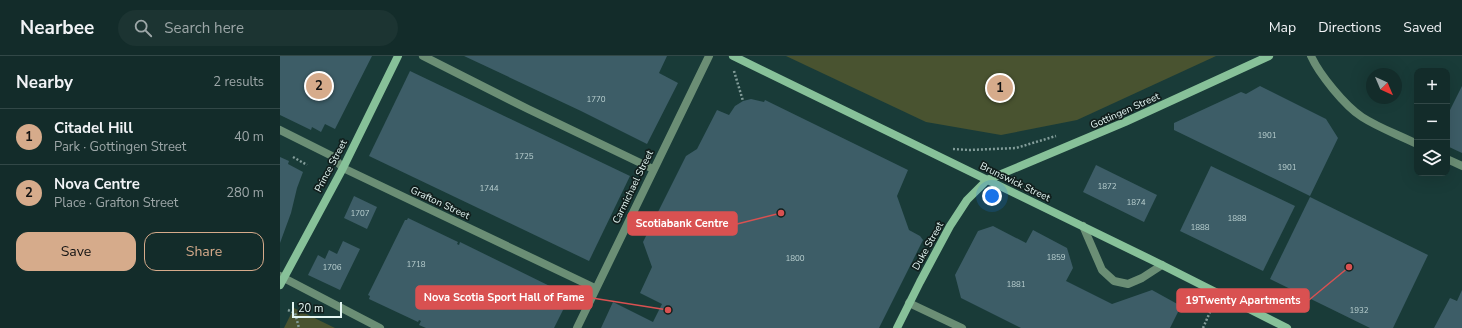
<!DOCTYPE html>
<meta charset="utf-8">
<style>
:root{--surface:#132c2a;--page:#1c3432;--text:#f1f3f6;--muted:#9da7a8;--line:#324847;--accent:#d6ab8b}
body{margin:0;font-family:"Nunito Sans",sans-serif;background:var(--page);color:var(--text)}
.controls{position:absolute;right:12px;top:12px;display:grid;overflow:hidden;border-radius:8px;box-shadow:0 4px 16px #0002}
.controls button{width:36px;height:36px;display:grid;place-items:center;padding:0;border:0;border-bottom:1px solid var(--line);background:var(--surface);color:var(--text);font:20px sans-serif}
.compass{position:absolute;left:1086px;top:12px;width:36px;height:36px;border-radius:50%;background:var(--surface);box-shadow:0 4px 16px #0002;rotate:136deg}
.scale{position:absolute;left:12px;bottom:10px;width:50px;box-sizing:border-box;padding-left:4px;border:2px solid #e3f6f3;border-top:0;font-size:11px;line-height:14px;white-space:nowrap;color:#e3f6f3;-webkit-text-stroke:3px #111f1d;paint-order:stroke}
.you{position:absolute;left:712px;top:140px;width:14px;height:14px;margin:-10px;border:3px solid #fff;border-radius:50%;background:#1a73e8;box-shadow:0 0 0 6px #1a73e833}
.badge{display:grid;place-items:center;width:26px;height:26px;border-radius:50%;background:var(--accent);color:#111;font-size:13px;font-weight:700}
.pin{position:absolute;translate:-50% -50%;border:2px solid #fff;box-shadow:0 1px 4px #0006}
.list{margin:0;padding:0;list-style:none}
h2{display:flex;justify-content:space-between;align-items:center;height:52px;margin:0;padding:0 16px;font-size:17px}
h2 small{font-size:13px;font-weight:400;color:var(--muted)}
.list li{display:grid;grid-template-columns:26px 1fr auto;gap:12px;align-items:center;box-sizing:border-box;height:56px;padding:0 16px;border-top:1px solid var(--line)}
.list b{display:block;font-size:15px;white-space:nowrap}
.list p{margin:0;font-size:13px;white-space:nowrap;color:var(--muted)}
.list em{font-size:13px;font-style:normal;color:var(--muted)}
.actions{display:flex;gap:8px;padding:12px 16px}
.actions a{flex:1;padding:9px 0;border:1px solid var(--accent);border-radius:12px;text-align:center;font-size:14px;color:var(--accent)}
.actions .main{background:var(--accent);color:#111}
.icon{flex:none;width:22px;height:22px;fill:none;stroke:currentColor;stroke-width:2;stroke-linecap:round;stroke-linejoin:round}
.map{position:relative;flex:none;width:1182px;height:272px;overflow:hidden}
header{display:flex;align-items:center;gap:24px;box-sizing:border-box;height:56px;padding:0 20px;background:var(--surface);border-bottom:1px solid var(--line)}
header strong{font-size:19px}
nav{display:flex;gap:22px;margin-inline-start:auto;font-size:14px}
.search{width:280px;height:36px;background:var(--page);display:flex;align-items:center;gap:10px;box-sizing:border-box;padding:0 14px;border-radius:22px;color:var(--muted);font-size:15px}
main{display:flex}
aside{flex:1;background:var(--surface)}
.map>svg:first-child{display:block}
.green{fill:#495330}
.building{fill:#3d5d67}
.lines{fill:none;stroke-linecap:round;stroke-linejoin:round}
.path{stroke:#839d9a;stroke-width:2.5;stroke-dasharray:2 2;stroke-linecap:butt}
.lane{stroke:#6b8e75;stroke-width:8}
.street{stroke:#6b8e75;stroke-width:8}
.secondary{stroke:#87c199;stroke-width:8}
.labels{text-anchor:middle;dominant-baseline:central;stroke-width:3.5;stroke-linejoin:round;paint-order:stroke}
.number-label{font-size:8px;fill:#bad0d0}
.street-label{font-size:10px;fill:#e3f6f3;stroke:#111f1d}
.leader{fill:none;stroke:#d95151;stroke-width:1.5}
.callout-dot{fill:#d95151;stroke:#111f1d;stroke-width:1.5}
.callout{fill:#d95151;stroke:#d95151;stroke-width:1.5}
.callout-label{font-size:11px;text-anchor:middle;font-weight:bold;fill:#fff}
</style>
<header>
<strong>Nearbee</strong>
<div class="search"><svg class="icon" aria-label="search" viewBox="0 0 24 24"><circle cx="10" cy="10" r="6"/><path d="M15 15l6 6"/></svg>Search here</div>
<nav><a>Map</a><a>Directions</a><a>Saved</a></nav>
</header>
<main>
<aside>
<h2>Nearby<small>2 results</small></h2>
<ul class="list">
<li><span class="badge">1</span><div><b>Citadel Hill</b><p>Park · Gottingen Street</p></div><em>40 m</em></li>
<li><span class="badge">2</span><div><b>Nova Centre</b><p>Place · Grafton Street</p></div><em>280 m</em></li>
</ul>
<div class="actions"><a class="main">Save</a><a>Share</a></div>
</aside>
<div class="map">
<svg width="1182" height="272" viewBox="0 0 1182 272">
<rect width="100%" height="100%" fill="#193b38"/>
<g class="green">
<path d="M506,0H936L797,64L721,79L646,66Z"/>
<path d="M14,252L55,272H4Z"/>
</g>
<g class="building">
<path d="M0,0H92L55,73L45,68L41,76L32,71L31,74L0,59Z"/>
<path d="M184,0H387L379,17L398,27L367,88L301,55Z"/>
<path d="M130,15L350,120L309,205L89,100Z"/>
<path d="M980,30L1046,63L1058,82L1030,140L894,74V67L961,36L966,38Z"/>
<path d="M1182,30V97L1167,90V60Z"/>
<path d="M471,43L484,46L485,44L628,114L617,140L629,174L640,180L643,184L599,272H321L333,246L373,266L382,248L360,237L372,211L363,186L406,100L417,93L437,54L449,59L455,50L463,45Z"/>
<path d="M0,101L9,105L8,108L23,116L17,132L11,157L0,187Z"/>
<path d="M816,109L877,139L864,166L803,136Z"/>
<path d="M931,110L1015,150L983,215L900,175Z"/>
<path d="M74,140L97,151L87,173L64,162Z"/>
<path d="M1030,141L1148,199L1113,272H1090L990,223Z"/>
<path d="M128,162L178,186L177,188L179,189L180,186L290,240L274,272H146L139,269L141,265L139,264L138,266L89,243L90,240L88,239L125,164H127Z"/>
<path d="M713,170L746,187L753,174L787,192L793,212L786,225L832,248L872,234L901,250L890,272H741L681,242L675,219L698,175Z"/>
<path d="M63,185L80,193L60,234L28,219L38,199L45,203L49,194L57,198Z"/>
<path d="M1182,234V272H1154L1170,242L1177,245Z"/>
</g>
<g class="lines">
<g class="path">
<path d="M454,15L463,45"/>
<path d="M673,93L689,94L736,92L776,80"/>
<path d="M13,101L27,109"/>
<path d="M8,254L15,257L19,272"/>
<path d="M923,272L930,256"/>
</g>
<g class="lane">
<path d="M1031,0C1039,18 1065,50 1082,61C1099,72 1119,79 1137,88"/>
<path d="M1167,103L1182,110"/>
<path d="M803,170L822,214L834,225L848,228L862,222L882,209"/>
</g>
<g class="street">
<path d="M143,0L248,53L373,113"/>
<path d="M0,74L52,100L63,112L315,232"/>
<path d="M0,220L100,272"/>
<path d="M629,247L682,272"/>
<path d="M297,272L429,0"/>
</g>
<g class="secondary">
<path d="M453,0L882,209L1007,272"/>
<path d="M0,229L63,112L118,0"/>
<path d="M617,272L640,226L670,170L687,144L707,124L845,66L989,0"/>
</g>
</g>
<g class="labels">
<g class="number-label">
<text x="316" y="43">1770</text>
<text x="987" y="79">1901</text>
<text x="244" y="100">1725</text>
<text x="1007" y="111">1901</text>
<text x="827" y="130">1872</text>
<text x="209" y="132">1744</text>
<text x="856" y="146">1874</text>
<text x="80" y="157">1707</text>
<text x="957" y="162">1888</text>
<text x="920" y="171">1888</text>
<text x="776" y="201">1859</text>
<text x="515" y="202">1800</text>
<text x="136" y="208">1718</text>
<text x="52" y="211">1706</text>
<text x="736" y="228">1881</text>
<text x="1079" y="254">1932</text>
</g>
<g class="street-label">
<text transform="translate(845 55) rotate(-24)">Gottingen Street</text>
<text transform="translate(51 110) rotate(-62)">Prince Street</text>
<text transform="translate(735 126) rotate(26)">Brunswick Street</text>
<text transform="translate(353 131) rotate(-64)">Carmichael Street</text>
<text transform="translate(160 147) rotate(25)">Grafton Street</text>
<text transform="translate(648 190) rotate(-61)">Duke Street</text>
</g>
</g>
<path class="leader" d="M501 157L457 168M388 254L312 242M1069 211L1029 244"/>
<g class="callout-dot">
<circle cx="501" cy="157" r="4"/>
<circle cx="388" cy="254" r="4"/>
<circle cx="1069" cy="211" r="4"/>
</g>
<g class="callout">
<rect x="348" y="156" width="109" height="23" rx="4"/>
<rect x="136" y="230" width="176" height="23" rx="4"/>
<rect x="897" y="233" width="132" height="23" rx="4"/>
</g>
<g class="callout-label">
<text x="402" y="171">Scotiabank Centre</text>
<text x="224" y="245">Nova Scotia Sport Hall of Fame</text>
<text x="963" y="248">19Twenty Apartments</text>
</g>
</svg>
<div class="controls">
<button>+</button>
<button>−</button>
<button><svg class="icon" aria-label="layers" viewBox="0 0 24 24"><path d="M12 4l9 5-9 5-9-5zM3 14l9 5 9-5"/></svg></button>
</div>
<svg class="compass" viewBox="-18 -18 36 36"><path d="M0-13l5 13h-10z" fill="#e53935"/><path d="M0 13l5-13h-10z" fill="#9da7a8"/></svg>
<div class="scale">20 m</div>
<div class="you"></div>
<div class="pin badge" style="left:720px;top:32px">1</div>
<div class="pin badge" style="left:39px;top:30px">2</div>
</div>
</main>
